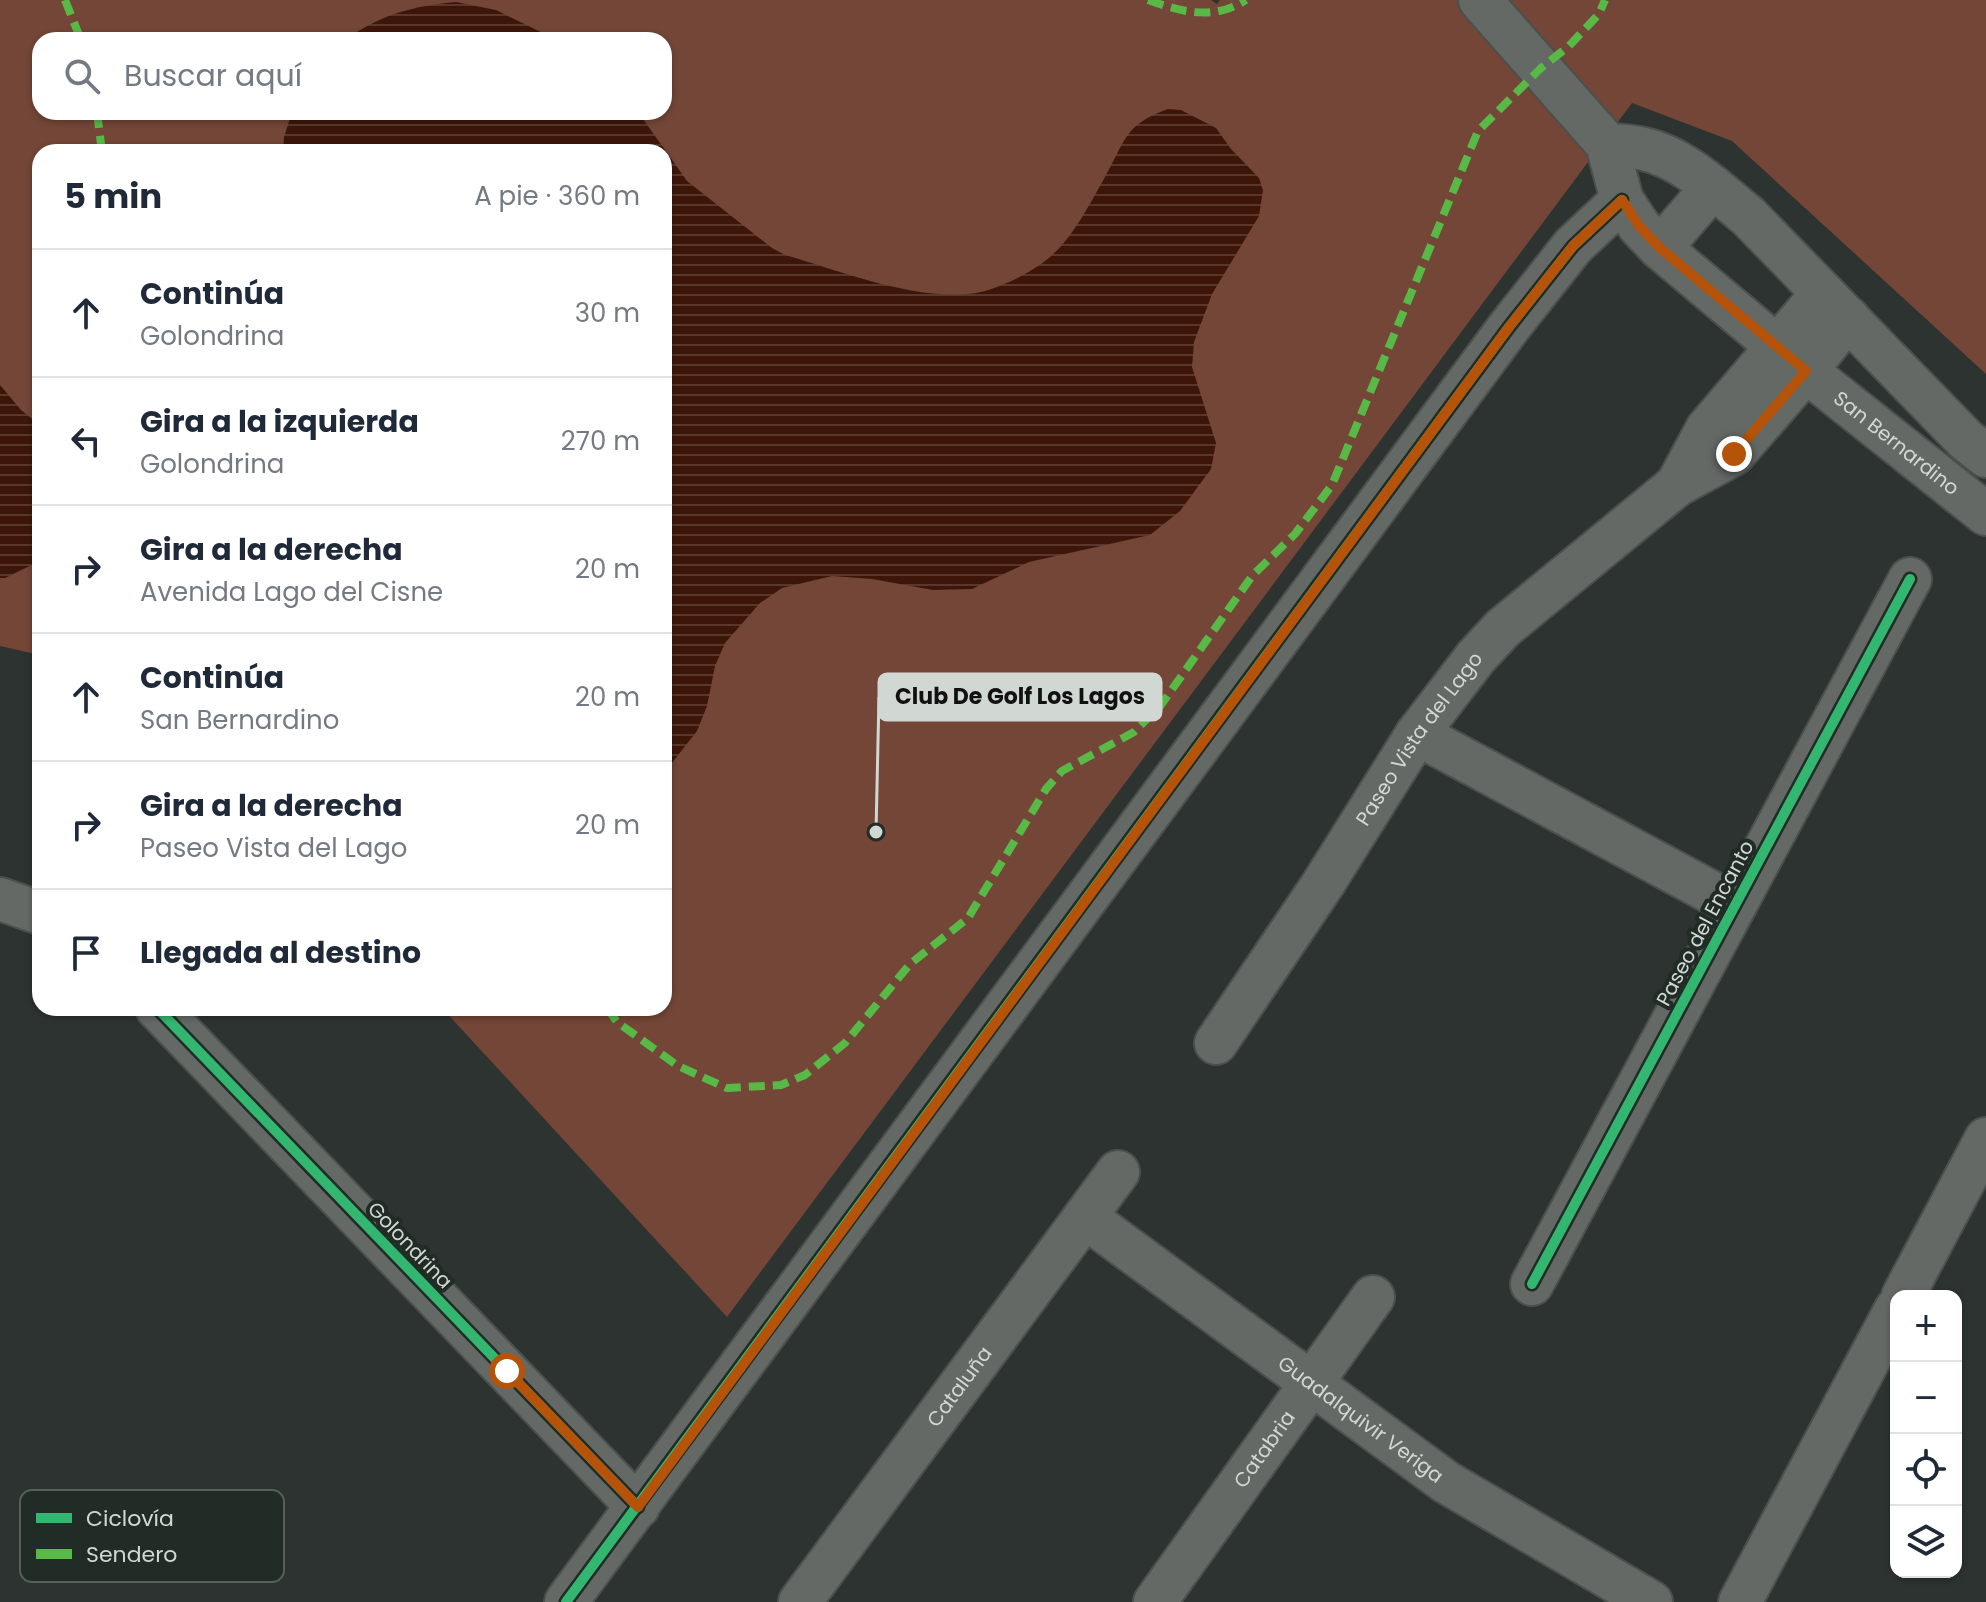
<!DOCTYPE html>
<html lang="es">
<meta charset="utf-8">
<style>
:root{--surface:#fff;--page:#f6f6f7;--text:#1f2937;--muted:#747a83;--line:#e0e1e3}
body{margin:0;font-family:Poppins,sans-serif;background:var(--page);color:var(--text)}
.controls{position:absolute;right:24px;bottom:24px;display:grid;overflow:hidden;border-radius:16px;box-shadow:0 2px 6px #0004}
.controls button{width:72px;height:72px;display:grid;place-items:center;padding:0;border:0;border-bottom:2px solid var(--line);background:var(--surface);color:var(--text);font:40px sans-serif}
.stop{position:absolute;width:24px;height:24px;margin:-18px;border:6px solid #b45309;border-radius:50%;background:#fff}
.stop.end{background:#b45309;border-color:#fff;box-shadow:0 2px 8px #0008}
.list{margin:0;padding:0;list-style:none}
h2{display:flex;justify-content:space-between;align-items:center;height:104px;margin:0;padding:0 32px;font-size:34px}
h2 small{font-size:26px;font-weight:400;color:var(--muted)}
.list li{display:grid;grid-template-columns:52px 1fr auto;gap:24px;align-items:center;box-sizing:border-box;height:128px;padding:0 32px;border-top:2px solid var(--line)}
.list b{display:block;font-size:30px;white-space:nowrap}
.list p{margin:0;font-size:26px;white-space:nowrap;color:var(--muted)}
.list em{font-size:26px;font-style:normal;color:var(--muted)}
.icon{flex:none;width:44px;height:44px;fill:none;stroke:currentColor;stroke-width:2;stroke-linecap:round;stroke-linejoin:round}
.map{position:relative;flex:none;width:1986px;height:1602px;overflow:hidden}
.search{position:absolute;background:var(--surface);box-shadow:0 2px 6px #0004;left:32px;top:32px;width:640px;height:88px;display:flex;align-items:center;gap:20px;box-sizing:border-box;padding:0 28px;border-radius:24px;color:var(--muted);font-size:30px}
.panel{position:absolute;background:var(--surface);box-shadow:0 2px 6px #0004;left:32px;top:144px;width:640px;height:872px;border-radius:24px}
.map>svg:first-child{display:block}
.grass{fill:#734637;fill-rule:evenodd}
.water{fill:url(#water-rules)}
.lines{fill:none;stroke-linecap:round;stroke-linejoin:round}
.minor-casing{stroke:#4a504d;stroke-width:46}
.minor{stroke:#646966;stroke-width:42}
.quiet{stroke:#58b947;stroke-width:8;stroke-dasharray:16 8;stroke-linecap:butt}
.cycleway-casing{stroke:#202c25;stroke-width:15}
.cycleway{stroke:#33b770;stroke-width:10}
.route{stroke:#b45309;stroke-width:10}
.labels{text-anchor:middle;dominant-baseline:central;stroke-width:8;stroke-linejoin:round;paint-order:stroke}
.street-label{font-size:20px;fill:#d1d8d4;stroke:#202c25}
.key{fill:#202c25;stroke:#55605a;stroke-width:2}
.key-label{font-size:22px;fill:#d1d8d4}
.leader{fill:none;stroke:#d1d8d4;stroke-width:3}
.callout-dot{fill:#d1d8d4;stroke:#202c25;stroke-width:3}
.callout{fill:#d1d8d4;stroke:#d1d8d4;stroke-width:3}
.callout-label{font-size:22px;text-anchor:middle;font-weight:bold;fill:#111}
</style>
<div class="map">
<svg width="1986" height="1602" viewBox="0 0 1986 1602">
<defs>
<pattern id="water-rules" width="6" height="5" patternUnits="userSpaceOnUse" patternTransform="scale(2)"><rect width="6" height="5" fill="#3d1609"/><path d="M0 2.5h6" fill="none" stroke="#58372c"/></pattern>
</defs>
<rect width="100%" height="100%" fill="#2d3330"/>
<path class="grass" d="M0,0H1211L1217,4L1220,0H1986V374L1732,141L1632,103L727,1317L442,1008H664V152H40V655L0,646ZM40,40H664V112H40Z"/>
<g class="water">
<path d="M456,2L496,10L557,40H345C381,14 414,6 456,2Z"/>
<path d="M1168,109L1181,110L1216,128L1231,149L1259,178L1263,190L1259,216L1212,294L1194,342L1192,367L1216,443L1211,469L1180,511L1150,535L1029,562L972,589L933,590L872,579L832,576L782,588L760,603L725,643L715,666L707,706L697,731L664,773V152H283L284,137L292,112H638L687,181L772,248L785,255C841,271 909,299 968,294C989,293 1028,275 1045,261C1071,242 1089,205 1105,177C1126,140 1124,125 1168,109Z"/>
<path d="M0,385L21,410L40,425V561L5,578H0Z"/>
</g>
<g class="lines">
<defs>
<g id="minor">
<path id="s1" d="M1480,0L1607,144L1622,200L1639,226L1660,248L1806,371L1986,514"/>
<path d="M1607,144C1619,146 1632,146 1644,149C1684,158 1717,191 1748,216L1966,440L1986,456"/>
<path d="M1660,248L1713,187"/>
<path d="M1677,485L1707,429L1823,293"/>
<path d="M1417,734L1735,905"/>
<path d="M0,899L40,913"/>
<path d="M157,1008L638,1507"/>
<path id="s2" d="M1216,1043L1323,884L1417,734L1476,657L1503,628L1677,485L1734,454L1806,371L1848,318"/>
<path id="s3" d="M1085,1217L1446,1482L1651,1602"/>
<path d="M1532,1284L1910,579"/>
<path d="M1903,1296L1986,1139"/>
<path d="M566,1602L1509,327L1573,246L1622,200"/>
<path id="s4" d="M800,1602L1118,1172"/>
<path id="s5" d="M1155,1602L1373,1297"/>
<path d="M1740,1602L1896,1309"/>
</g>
</defs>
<use href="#minor" class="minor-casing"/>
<use href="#minor" class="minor"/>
<g class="quiet">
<path d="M65,0L81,40"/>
<path d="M1148,0C1182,12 1213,21 1246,0"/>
<path d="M97,112L102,152"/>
<path d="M607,1008L617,1022L678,1066L727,1088L781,1085L805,1075L845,1043L910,964L968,918L1046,789L1062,771L1134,732L1161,705L1252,576L1295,534L1332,485L1478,131L1541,68L1569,46L1599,14L1605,0"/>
</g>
<defs>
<g id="cycleway">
<path d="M157,1008L638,1507"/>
<path d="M1532,1284L1910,579"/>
<path d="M566,1602L1509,327L1573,246L1622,200"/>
</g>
</defs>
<use href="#cycleway" class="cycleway-casing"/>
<use href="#cycleway" class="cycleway"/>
</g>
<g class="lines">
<path class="route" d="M507,1371L638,1507L1509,327L1573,246L1622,200L1639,226L1660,248L1806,371L1734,454"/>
</g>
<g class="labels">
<g class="street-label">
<text stroke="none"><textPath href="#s1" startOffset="618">San Bernardino</textPath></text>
<text stroke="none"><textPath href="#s2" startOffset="366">Paseo Vista del Lago</textPath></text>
<text transform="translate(1705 923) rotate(-62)">Paseo del Encanto</text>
<text transform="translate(410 1245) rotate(46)">Golondrina</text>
<text stroke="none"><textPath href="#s4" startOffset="268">Cataluña</textPath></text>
<text stroke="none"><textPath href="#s3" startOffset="342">Guadalquivir Veriga</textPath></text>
<text stroke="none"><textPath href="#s5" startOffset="188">Catabria</textPath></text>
</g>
</g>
<rect x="20" y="1490" width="264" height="92" rx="12" class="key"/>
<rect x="36" y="1513" width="36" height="10" fill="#33b770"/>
<rect x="36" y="1549" width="36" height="10" fill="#58b947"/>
<g class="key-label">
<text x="86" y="1526">Ciclovía</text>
<text x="86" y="1562">Sendero</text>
</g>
<path class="leader" d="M876 832L879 697"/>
<circle class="callout-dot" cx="876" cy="832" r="8"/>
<rect class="callout" x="879" y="674" width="282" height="46" rx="8"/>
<g class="callout-label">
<text x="1020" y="704">Club De Golf Los Lagos</text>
</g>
</svg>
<div class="controls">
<button>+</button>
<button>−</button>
<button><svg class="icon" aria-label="locate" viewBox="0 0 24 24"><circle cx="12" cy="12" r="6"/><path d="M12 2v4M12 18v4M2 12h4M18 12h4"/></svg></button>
<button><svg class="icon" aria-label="layers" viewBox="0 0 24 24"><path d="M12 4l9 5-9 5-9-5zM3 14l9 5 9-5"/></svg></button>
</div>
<div class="stop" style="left:507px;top:1371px"></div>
<div class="stop end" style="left:1734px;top:454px"></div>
<div class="search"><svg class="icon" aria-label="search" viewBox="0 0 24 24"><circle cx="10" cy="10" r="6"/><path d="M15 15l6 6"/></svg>Buscar aquí</div>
<section class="panel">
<h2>5 min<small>A pie · 360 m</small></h2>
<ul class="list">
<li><svg class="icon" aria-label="ahead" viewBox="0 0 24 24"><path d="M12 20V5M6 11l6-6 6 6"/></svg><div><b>Continúa</b><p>Golondrina</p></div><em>30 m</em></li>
<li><svg class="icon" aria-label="left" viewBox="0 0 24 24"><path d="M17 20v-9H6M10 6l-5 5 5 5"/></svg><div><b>Gira a la izquierda</b><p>Golondrina</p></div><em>270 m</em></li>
<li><svg class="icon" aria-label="right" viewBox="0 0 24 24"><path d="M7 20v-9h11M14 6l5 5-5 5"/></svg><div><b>Gira a la derecha</b><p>Avenida Lago del Cisne</p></div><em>20 m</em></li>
<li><svg class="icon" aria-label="ahead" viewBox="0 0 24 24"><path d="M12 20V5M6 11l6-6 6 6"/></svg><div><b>Continúa</b><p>San Bernardino</p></div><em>20 m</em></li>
<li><svg class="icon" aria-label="right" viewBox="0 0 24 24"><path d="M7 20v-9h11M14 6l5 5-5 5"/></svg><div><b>Gira a la derecha</b><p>Paseo Vista del Lago</p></div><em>20 m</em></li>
<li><svg class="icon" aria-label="arrive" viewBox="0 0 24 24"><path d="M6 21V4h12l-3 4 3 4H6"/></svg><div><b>Llegada al destino</b></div></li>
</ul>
</section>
</div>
